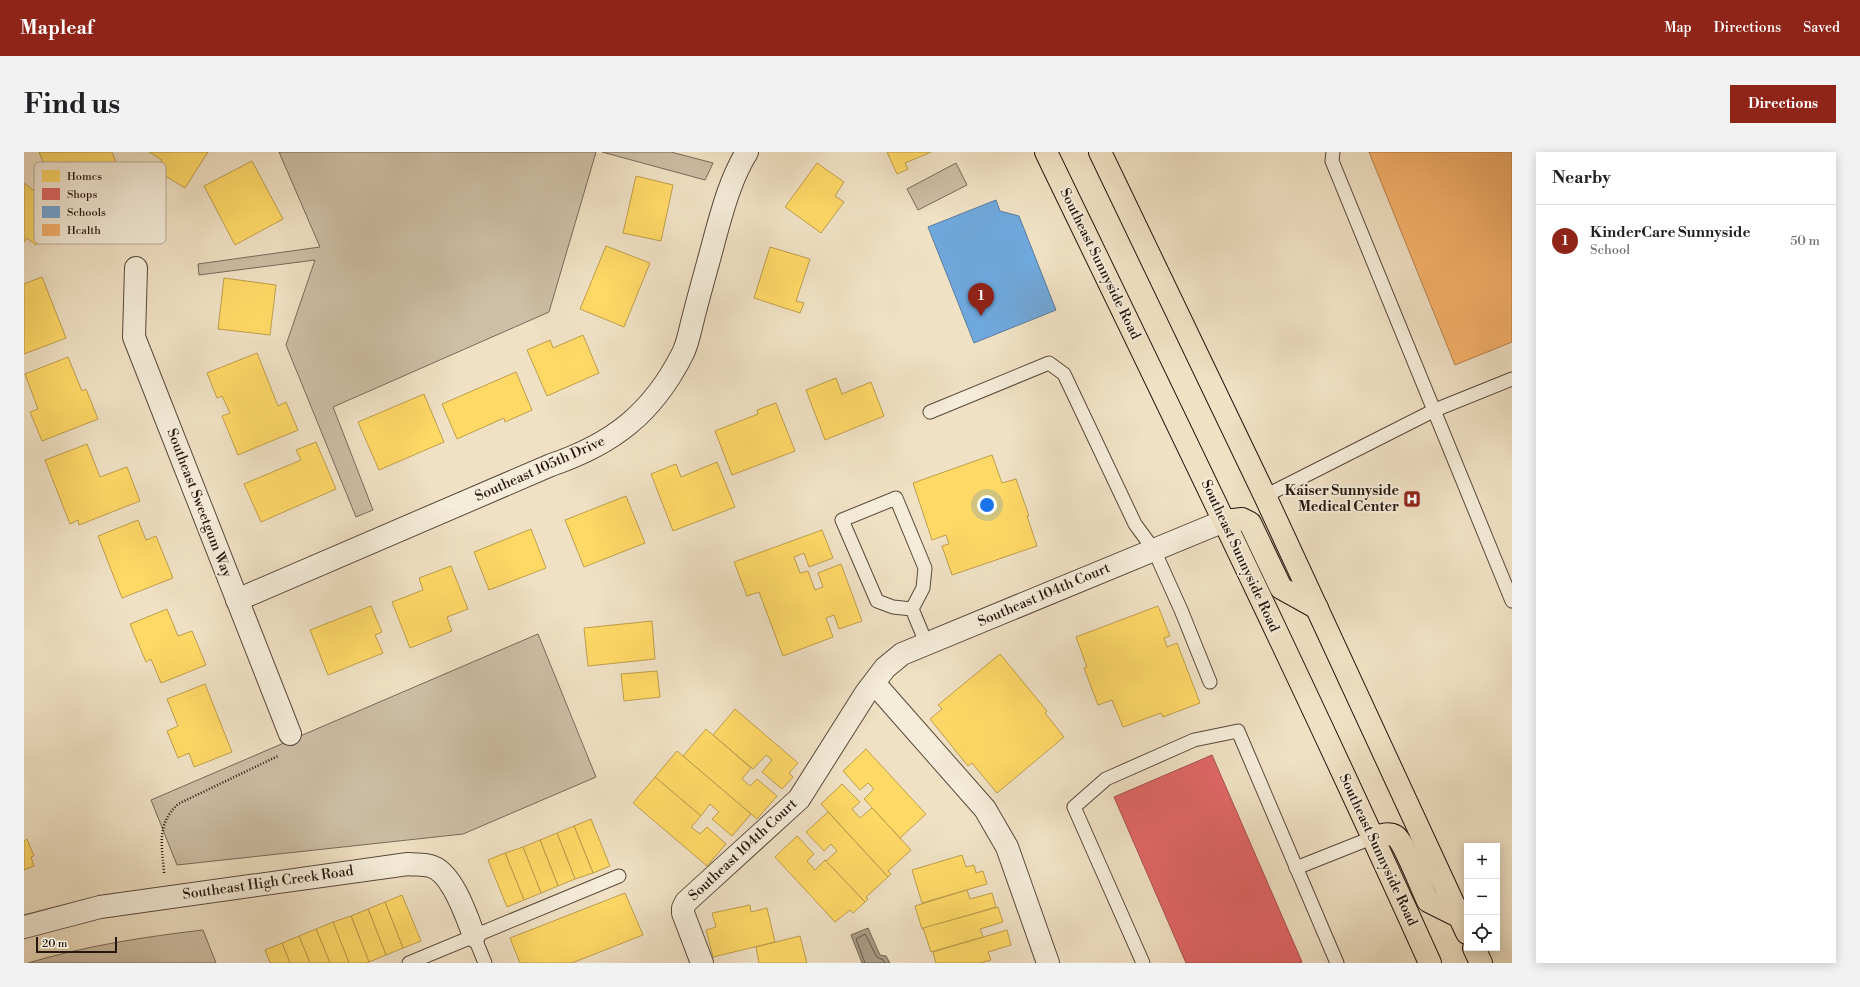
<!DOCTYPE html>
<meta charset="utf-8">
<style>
:root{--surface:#fff;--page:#f2f2f2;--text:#202124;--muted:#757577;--line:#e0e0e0;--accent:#8f2418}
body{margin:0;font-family:"Libre Bodoni",serif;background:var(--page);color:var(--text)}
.controls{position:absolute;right:12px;bottom:12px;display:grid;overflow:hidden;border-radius:0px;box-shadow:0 2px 10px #0003}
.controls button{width:36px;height:36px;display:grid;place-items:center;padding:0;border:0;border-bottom:1px solid var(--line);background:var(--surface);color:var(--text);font:20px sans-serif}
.scale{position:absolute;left:12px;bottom:10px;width:81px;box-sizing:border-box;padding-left:4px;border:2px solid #25160f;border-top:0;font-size:11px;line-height:14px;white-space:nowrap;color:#25160f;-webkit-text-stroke:3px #f5ecd9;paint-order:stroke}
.you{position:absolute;left:963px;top:353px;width:14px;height:14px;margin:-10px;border:3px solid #fff;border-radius:50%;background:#1a73e8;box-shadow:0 0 0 6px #1a73e833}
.badge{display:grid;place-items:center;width:26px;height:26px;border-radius:50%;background:var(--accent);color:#fff;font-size:13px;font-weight:700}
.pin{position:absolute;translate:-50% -33px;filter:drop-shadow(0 1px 2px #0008)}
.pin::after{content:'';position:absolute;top:21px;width:14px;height:12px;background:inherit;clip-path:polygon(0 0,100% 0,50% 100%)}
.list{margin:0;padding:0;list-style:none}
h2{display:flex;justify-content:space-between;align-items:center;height:52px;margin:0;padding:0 16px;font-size:17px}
h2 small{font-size:13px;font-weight:400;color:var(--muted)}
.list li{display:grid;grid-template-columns:26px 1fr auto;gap:12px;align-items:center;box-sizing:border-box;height:72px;padding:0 16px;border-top:1px solid var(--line)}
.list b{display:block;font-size:15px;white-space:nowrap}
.list p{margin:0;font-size:13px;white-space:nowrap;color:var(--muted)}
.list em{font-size:13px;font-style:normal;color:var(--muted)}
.icon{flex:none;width:22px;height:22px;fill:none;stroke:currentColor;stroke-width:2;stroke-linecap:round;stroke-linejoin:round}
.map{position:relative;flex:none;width:1488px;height:811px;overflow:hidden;border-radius:0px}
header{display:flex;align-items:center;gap:24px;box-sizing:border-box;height:56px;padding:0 20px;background:var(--accent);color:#fff}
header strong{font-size:19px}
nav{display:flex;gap:22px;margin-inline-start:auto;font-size:14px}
.intro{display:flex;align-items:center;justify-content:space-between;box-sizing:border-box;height:96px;padding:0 24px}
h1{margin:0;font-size:28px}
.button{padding:10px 18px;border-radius:0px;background:var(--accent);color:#fff;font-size:14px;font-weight:700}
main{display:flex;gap:24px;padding:0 24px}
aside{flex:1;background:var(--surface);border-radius:0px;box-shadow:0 2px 10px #0003}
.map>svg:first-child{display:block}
.green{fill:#cdbea5;stroke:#796a5a}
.water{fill:#ab9c86;stroke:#756656}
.homes{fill:#ffd966;stroke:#be9e4c}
.shops{fill:#e06666;stroke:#a84e4c}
.schools{fill:#6fa8dc;stroke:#597c9e}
.health{fill:#f6b26b;stroke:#b7834f}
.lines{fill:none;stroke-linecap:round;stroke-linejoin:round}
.shore{stroke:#68594a;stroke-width:1}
.service-casing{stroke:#58493c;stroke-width:15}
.minor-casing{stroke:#58493c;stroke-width:24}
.primary-casing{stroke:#25160f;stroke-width:24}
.path{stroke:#25160f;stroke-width:2.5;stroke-dasharray:1 2;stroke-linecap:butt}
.service{stroke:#f5ecd9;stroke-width:13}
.minor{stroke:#f5ecd9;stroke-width:22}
.primary{stroke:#f0e1c4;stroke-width:22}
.labels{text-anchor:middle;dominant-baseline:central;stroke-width:4;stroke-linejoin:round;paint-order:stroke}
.street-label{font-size:14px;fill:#25160f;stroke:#f5ecd9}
.poi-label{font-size:14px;font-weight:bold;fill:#25160f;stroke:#f5ecd9;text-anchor:end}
.key{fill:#f5ecd9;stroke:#b7ac9c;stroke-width:1}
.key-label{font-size:11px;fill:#25160f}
</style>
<header>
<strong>Mapleaf</strong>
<nav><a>Map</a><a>Directions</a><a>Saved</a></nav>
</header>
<div class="intro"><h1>Find us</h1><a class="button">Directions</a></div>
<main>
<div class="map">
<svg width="1488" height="811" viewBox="0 0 1488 811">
<rect width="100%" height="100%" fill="#f0e1c4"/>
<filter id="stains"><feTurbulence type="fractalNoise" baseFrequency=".005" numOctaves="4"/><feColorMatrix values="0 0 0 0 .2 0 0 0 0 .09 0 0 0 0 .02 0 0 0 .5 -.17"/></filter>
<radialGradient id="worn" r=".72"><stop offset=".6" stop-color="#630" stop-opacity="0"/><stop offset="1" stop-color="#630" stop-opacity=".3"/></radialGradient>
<g class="green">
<path d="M255,0H572L525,160L309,255L349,358L332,365L262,193L291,108L175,123L174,112L296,95Z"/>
<path d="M578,0H647L689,11L681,28Z"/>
<path d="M932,11L943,33L894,58L883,37Z"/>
<path d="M514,482L572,625L439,682L153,713L127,648Z"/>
<path d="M179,778L192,811H4C61,794 119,785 179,778Z"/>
</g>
<path class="water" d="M844,776L856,803L862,804L866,811H838L827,783Z"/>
<g class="homes">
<path d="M15,0H88L97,23L61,37L54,22L28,32Z"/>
<path d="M125,0H184L161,36L132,18L138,8Z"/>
<path d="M863,0H907L881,11L884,17L873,22Z"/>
<path d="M228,9L259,67L211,93L180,34Z"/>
<path d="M793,11L820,30L811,44L820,50L797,81L761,55Z"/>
<path d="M612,24L649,33L637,89L599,81Z"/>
<path d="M0,31L38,60L12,93L3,86L0,90Z"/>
<path d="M582,94L626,111L600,175L556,157Z"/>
<path d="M746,95L786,107L772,149L780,151L776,161L730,146Z"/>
<path d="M18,125L42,186L0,202V132Z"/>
<path d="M200,126L252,133L246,183L194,177Z"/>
<path d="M559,183L575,221L523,244L503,198L526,188L529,196Z"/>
<path d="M233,201L254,254L262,250L274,278L214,303L198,264L206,261L198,244L193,246L183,221Z"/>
<path d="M44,205L58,239L62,237L74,267L18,289L6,260L14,257L1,222Z"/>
<path d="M492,220L508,258L481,270L480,266L433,287L418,252Z"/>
<path d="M812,226L818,242L847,230L860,264L801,288L782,238Z"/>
<path d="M400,242L420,290L355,318L334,270Z"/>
<path d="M752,251L771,299L708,323L691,279L734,262L733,258Z"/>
<path d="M292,290L312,337L237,370L220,332L277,308L272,298Z"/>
<path d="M63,292L76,325L103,315L116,349L55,373L54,368L46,372L21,308Z"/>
<path d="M968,303L978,331L992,327L1005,364H1003L1013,394L928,423L918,394L925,392L922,383L908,388L889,331Z"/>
<path d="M693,310L711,355L649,379L627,322L652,312L657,325Z"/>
<path d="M602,344L621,391L560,415L541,368Z"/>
<path d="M114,368L122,388L132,384L149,426L98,446L74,384Z"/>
<path d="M507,377L522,416L465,438L450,400Z"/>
<path d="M798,378L809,406L785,415L780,401L770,405L776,421L784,419L791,438L799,435L794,421L817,412L838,469L815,477L810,463L802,466L809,485L759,504L735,440L723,444L710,410Z"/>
<path d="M427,414L444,457L423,465L428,479L386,496L368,450L399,438L395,426Z"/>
<path d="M347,454L358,480L351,483L359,501L304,523L286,478Z"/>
<path d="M1134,454L1146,484L1140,486L1143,495L1153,491L1176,551L1139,565L1137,561L1099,575L1088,548L1074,553L1060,516L1063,515L1052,485Z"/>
<path d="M143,457L154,484L168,479L182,513L137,531L127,507L122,510L106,472Z"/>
<path d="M628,469L631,507L564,514L560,476Z"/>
<path d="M976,502L1023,559L1021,561L1040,585L973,641L948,611L944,614L906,567L918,557L914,553Z"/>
<path d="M633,519L636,545L600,549L597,522Z"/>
<path d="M181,532L208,600L170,615L165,601L154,606L143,579L154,574L143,547Z"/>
<path d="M711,557L774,611L765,621L769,625L758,637L738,620L748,608L742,603L729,617L689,583Z"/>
<path d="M682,577L727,616L718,627L726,634L733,627L753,644L733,667L659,604Z"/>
<path d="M842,597L902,662L876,686L840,647L850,637L844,631L836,638L819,619Z"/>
<path d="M653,599L727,662L708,684L688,667L695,660L686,652L677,664L631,625Z"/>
<path d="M631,625L677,664L667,675L676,682L683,675L702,692L683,714L609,651Z"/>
<path d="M818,632L836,650L828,657L836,666L848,656L887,698L864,719L867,722L864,725L797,652Z"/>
<path d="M804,660L864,725L842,745L844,747L841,750L802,709L813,699L807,692L800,699L782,680Z"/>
<path d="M567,667L586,714L569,721L550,674Z"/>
<path d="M550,674L569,721L551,727L533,681Z"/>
<path d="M533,681L551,727L534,734L516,688Z"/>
<path d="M773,684L790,702L783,709L791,718L801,708L841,750L829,761L826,758L811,770L751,705Z"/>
<path d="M3,687L10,704L7,705L10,714L0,718V689Z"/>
<path d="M516,688L534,734L517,741L499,695Z"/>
<path d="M499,695L517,741L500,748L481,701Z"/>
<path d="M481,701L500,748L483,755L464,708Z"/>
<path d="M938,703L942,715L950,713L952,721L959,719L963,732L898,751L888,718Z"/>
<path d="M943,738L946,747L968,741L972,755L898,777L891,754Z"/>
<path d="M601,741L619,783L548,811H496L486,786Z"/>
<path d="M378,743L397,789L379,796L361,750Z"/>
<path d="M361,750L379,796L362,803L344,757Z"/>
<path d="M726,753L727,760L743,756L751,790L689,805L682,778L692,775L688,761Z"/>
<path d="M974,755L979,770L956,777L959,785L907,800L899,776Z"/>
<path d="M344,757L362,803L345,810L327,764Z"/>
<path d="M327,764L345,810L342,811H325L309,770Z"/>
<path d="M309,770L325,811H306L292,777Z"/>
<path d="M292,777L306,811H286L275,784Z"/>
<path d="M983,778L987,793L964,800L967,808L957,811H912L909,800Z"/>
<path d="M275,784L286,811H266L258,791Z"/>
<path d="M776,784L783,811H735L732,795Z"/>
<path d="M258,791L266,811H246L241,798Z"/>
</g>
<path class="shops" d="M1188,603L1278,810L1274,811H1162L1090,645Z"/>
<path class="schools" d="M972,48L976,59L995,64L1032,158L950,191L904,75Z"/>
<path class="health" d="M1345,0H1488V190L1431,213Z"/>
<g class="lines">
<path class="shore" d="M841,811L832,787L841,782L853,805L859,808L861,811"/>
<defs>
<g id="service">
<path d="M1309,0L1308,9L1488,449"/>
<path d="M906,260L1025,211L1040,222L1111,372L1130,398L1157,458L1186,530"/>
<path d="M1241,344L1411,258L1488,227"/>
<path d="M888,457L869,455L853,449L818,368L872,346L901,416L899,436L888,457L903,493"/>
<path d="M1272,716L1350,685"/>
<path d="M450,784L461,811"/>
<path d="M385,811L595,724"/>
<path d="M1119,811L1050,655L1082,627L1170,588L1214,579L1313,811"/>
</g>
<g id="minor">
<path d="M112,116L110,185L266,582"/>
<path d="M213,448L527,313C589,292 629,261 659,201C664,191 666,178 669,167C676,139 684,112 691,85C699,56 707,26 723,0"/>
<path d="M850,531L961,657L983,695L1024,811"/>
<path d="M0,775L76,755L384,712C391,713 399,712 406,714C428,719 443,765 450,784"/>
<path d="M678,811L659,761V756L662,750L775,647L842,541L861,516L878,502L1200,369"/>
</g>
<g id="primary">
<path d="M1022,0C1152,269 1283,538 1406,811"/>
<path d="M1076,0L1241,344L1443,781"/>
<path d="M1200,369L1218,367L1226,371L1257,436L1293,456"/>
<path d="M1350,685C1357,684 1364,680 1371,684C1380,689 1398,737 1404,749L1436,765"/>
<path d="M1450,796L1457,811"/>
</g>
</defs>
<use href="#service" class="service-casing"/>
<use href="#minor" class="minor-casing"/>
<use href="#primary" class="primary-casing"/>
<path class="path" d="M140,721C138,693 132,673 154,652L254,604"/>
<use href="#service" class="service"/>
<use href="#minor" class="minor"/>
<use href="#primary" class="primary"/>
</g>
<defs>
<symbol id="hospital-square" viewBox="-11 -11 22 22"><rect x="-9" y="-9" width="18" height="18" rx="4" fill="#8f2418" stroke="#f5ecd9"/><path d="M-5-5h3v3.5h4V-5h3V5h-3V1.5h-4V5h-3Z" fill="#fff"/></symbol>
</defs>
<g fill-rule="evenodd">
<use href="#hospital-square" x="1378" y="337" width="20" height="20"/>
</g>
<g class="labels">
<g class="street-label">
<text transform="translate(1076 112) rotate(64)">Southeast Sunnyside Road</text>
<text transform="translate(516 317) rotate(-24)">Southeast 105th Drive</text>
<text transform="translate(175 351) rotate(69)">Southeast Sweetgum Way</text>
<text transform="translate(1216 404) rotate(65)">Southeast Sunnyside Road</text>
<text transform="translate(1020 443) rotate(-23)">Southeast 104th Court</text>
<text transform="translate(719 698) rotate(-43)">Southeast 104th Court</text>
<text transform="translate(1354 698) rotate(65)">Southeast Sunnyside Road</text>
<text transform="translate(244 731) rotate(-8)">Southeast High Creek Road</text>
</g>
<g class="poi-label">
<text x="1375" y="339">Kaiser Sunnyside<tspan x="1375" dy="16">Medical Center</tspan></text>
</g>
</g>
<rect x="10" y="10" width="132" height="82" rx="6" class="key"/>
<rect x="18" y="18" width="18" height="12" fill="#ffd966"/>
<rect x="18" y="36" width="18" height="12" fill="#e06666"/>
<rect x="18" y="54" width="18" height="12" fill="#6fa8dc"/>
<rect x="18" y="72" width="18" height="12" fill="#f6b26b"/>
<g class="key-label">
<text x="43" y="28">Homes</text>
<text x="43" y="46">Shops</text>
<text x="43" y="64">Schools</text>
<text x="43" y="82">Health</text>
</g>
<rect width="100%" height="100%" filter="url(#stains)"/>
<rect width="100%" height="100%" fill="url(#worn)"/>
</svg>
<div class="controls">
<button>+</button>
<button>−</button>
<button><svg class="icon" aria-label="locate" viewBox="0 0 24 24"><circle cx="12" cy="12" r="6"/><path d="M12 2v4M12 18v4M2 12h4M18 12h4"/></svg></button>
</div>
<div class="scale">20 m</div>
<div class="you"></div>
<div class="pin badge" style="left:957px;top:164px">1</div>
</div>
<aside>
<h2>Nearby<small></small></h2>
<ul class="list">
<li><span class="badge">1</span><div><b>KinderCare Sunnyside</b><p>School</p></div><em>50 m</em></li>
</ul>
</aside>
</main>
